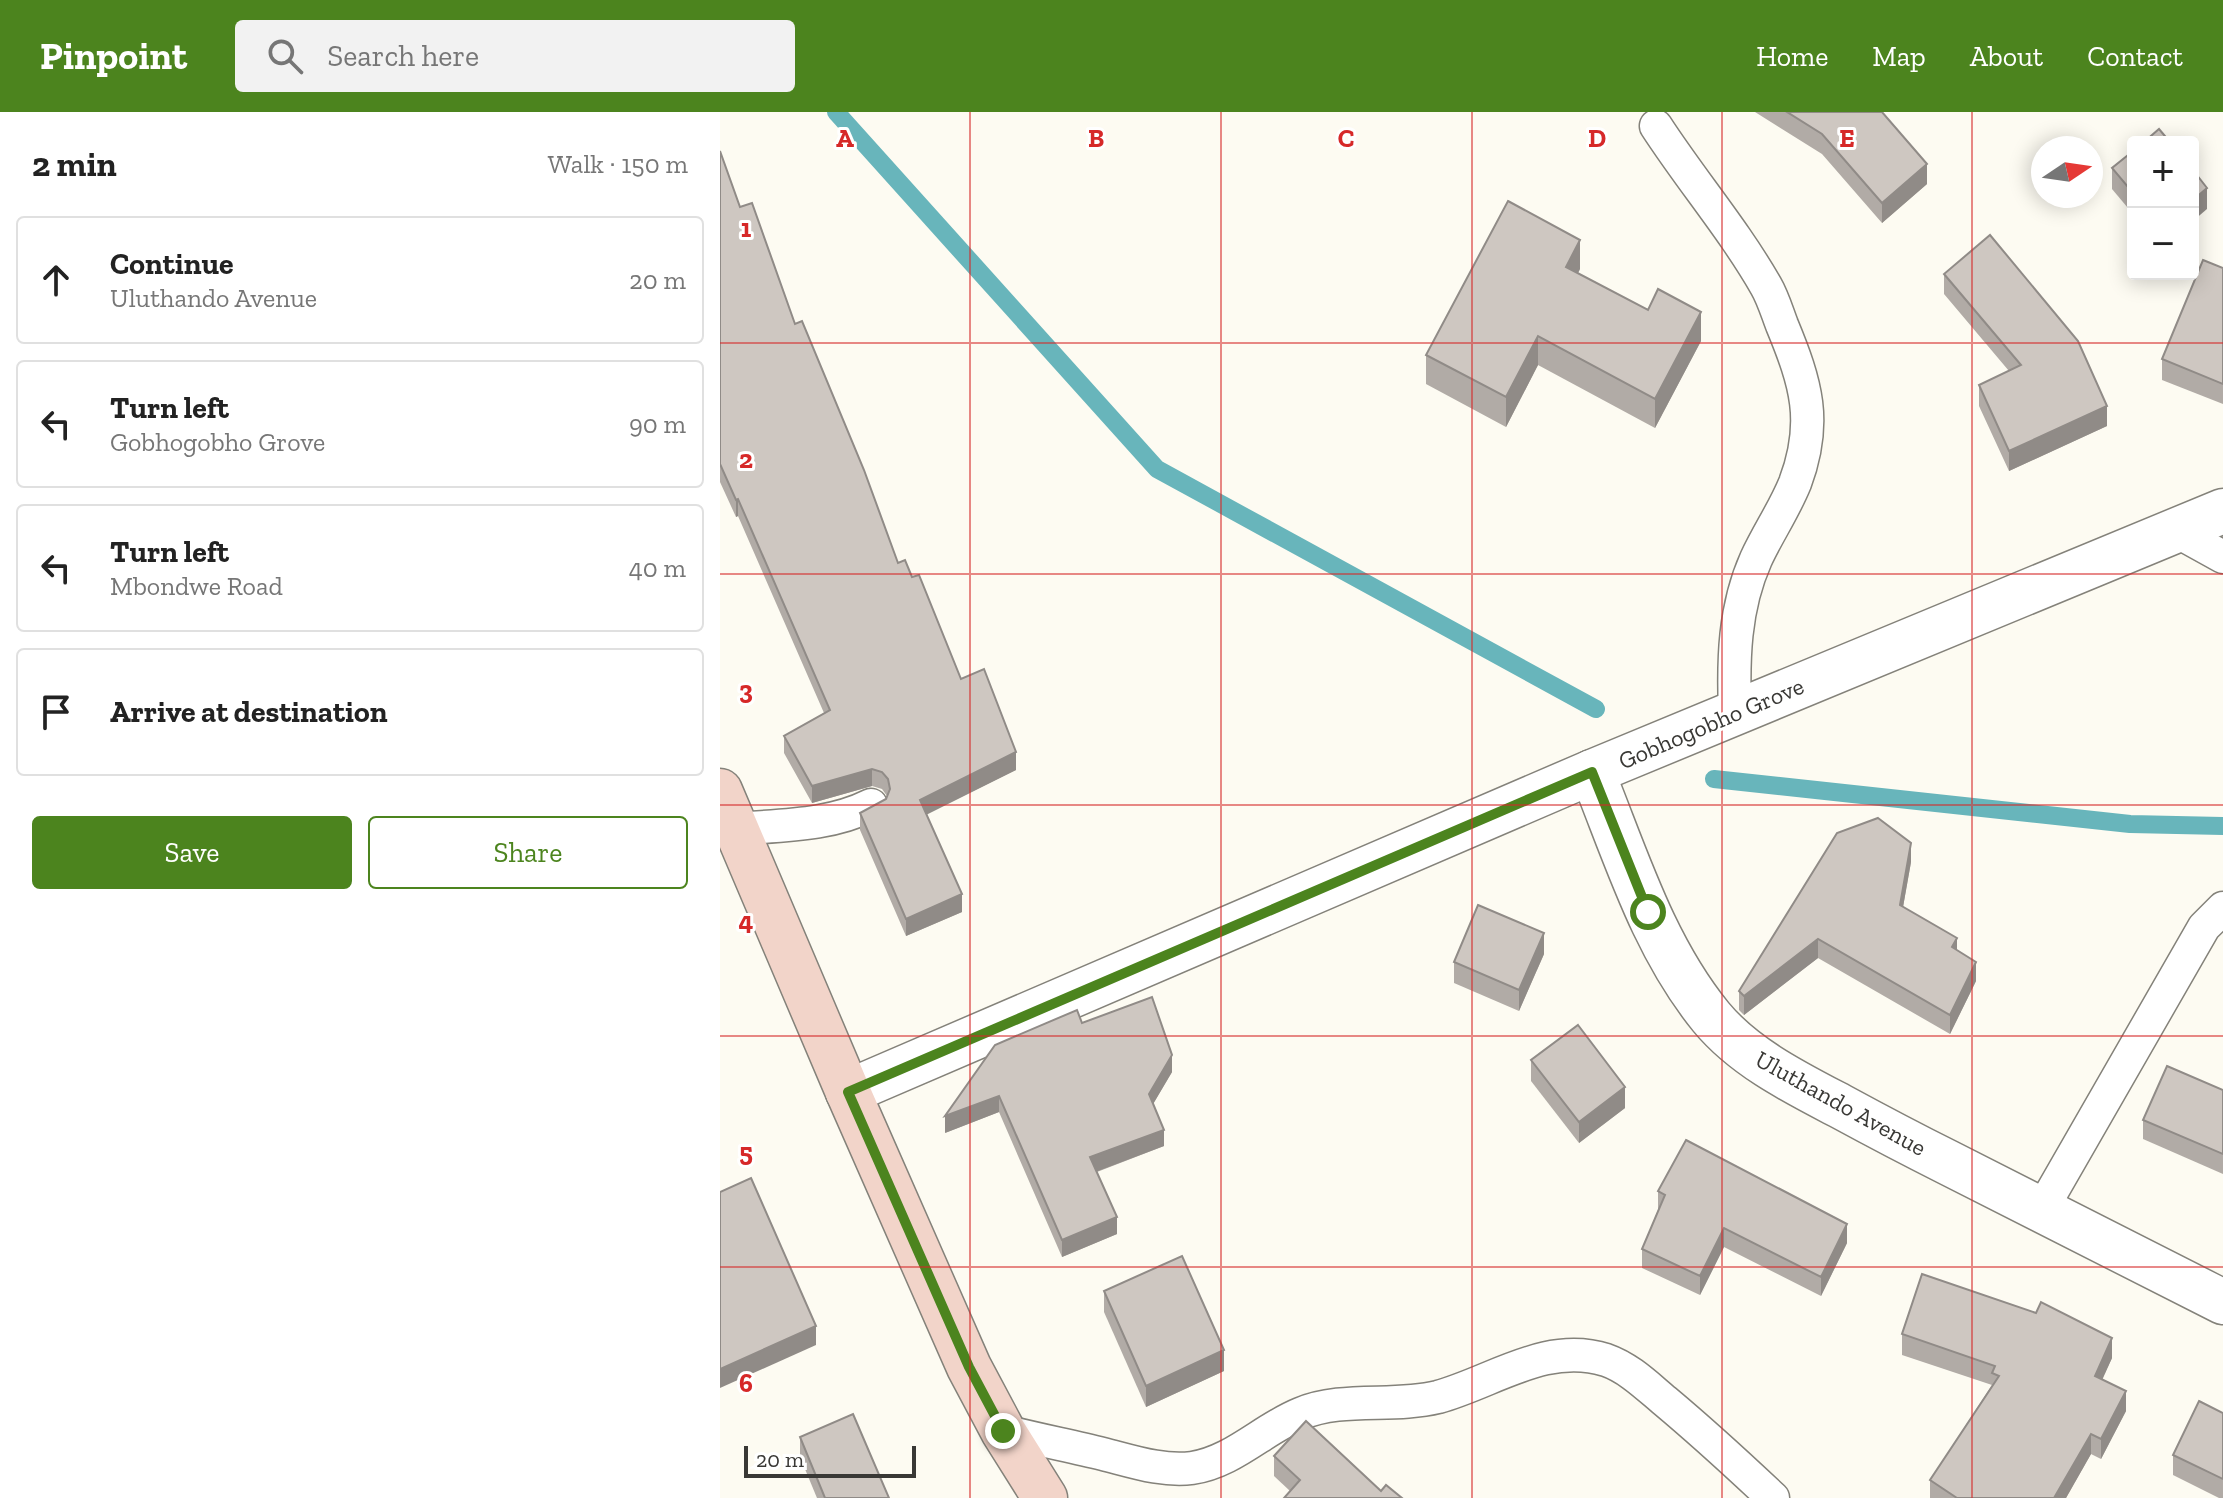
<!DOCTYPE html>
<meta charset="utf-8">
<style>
:root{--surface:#fff;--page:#f2f2f2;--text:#222;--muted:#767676;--line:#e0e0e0;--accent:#4c841e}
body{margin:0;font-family:"Zilla Slab",serif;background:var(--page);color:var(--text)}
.controls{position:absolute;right:24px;top:24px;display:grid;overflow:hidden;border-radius:8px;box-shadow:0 4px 20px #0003}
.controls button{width:72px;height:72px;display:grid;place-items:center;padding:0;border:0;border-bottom:2px solid var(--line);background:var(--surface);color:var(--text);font:40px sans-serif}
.compass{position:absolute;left:1311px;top:24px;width:72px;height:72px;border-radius:50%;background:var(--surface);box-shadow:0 4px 20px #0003;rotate:77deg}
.scale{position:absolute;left:24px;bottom:20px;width:172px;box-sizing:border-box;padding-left:8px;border:4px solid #393835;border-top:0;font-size:22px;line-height:28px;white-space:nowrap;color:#393835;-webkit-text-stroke:6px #fff;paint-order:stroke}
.stop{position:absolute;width:24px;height:24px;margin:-18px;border:6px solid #4c841e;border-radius:50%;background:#fff}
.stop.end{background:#4c841e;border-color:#fff;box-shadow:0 2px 8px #0008}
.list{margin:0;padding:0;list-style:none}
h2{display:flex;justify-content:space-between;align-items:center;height:104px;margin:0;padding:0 32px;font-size:34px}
h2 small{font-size:26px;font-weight:400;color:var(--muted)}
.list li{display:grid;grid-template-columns:52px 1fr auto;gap:24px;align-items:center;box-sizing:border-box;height:128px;margin:0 16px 16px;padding:0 16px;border:2px solid var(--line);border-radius:8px}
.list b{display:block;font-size:30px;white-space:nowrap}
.list p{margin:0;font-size:26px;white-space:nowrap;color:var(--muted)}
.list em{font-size:26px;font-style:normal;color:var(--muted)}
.actions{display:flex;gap:16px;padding:24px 32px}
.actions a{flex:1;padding:18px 0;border:2px solid var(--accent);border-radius:8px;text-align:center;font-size:28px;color:var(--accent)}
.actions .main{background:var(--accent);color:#fff}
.icon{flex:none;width:44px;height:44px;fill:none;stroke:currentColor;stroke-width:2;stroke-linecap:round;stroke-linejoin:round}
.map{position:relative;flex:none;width:1503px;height:1386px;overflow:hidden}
header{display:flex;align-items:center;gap:48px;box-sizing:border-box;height:112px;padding:0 40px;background:var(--accent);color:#fff}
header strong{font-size:38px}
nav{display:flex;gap:44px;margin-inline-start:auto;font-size:28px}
.search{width:560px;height:72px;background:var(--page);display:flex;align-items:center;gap:20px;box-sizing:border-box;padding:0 28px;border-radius:8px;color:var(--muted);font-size:30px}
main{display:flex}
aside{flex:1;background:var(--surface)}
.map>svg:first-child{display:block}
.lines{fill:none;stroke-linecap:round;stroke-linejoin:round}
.stream{stroke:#68b5bb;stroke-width:18}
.lane-casing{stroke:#84827a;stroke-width:35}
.street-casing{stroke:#84827a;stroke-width:47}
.secondary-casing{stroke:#84827a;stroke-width:47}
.lane{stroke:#fff;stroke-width:32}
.street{stroke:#fff;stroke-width:44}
.secondary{stroke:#f2d4c9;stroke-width:44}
.wall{fill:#b1aba6}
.shaded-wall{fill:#908b87}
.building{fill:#cec7c1;stroke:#908b87;stroke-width:2}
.route{stroke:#4c841e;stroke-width:10}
.grid{fill:none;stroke:#d62828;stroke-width:2;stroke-opacity:0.55}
.labels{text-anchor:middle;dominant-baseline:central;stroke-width:6;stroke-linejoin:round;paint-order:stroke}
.street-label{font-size:24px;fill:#393835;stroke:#fff}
.grid-label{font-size:26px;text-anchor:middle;font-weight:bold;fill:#d62828;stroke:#fff;stroke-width:6;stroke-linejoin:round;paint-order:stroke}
</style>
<header>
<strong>Pinpoint</strong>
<div class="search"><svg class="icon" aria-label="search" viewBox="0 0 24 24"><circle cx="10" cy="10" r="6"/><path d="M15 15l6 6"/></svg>Search here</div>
<nav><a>Home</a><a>Map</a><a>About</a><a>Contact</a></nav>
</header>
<main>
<aside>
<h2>2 min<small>Walk · 150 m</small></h2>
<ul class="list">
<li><svg class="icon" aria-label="ahead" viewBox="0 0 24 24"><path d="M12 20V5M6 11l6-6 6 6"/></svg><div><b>Continue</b><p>Uluthando Avenue</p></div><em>20 m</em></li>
<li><svg class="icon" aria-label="left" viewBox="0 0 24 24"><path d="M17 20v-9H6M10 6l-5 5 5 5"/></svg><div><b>Turn left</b><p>Gobhogobho Grove</p></div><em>90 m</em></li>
<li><svg class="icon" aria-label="left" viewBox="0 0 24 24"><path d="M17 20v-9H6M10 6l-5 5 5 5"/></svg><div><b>Turn left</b><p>Mbondwe Road</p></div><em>40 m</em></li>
<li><svg class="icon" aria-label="arrive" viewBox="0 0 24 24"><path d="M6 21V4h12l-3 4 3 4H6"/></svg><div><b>Arrive at destination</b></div></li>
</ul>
<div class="actions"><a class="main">Save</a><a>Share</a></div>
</aside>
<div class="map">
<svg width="1503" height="1386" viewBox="0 0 1503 1386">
<rect width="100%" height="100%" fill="#fdfbf2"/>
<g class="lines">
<g class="stream">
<path d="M116,0L437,357L876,597"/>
<path d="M994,667L1410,712L1503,714"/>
</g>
<defs>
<g id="lane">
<path d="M936,14C971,68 1014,118 1046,174C1053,186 1057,200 1062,213C1086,271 1098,310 1075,371C1064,398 1048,421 1036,447C1014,496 1013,548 1015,601"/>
<path d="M1456,419L1503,445"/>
<path d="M16,717C62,713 109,714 151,693"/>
<path d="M1322,1097L1484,815L1503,796"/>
<path d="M283,1319C316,1327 349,1334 383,1342C411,1349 443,1360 472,1356C513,1350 543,1317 580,1302C622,1284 673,1296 718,1285C773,1270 826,1229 886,1248C909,1256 927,1274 945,1289C982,1320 1018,1353 1053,1386"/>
</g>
<g id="street">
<path d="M872,660C906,744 933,834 991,905C1024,945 1074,970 1120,994C1155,1013 1191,1032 1227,1050C1319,1096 1411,1143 1503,1190"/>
<path d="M128,980L872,660L1503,399"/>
</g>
<path id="secondary" d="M0,679L128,980L249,1255L283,1319L325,1386"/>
</defs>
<use href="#lane" class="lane-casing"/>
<use href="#street" class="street-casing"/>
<use href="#secondary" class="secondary-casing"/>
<use href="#lane" class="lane"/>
<use href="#street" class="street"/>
<use href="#secondary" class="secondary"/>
</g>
<g class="wall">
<path d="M1035,0H1162L1207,72L1162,111L1102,42Z"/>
<path d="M0,39L20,95L75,212L178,451L192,465L241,567L296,658L206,702L242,800L186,824L140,718V701L166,687L167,684L162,677L152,674L92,691L64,641V624L104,601L18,404L16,405L0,370Z"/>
<path d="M1413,39V102L1392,77V56Z"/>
<path d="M1503,156V292L1442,268V247Z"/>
<path d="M860,157L858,161L981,229L935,316L818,253L786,315L706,272V243Z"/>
<path d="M1224,162L1387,314L1289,359L1259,294V273L1289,259L1224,182Z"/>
<path d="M1191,750L1183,795L1237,838L1256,869L1230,922L1098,846L1024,903L1019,898V879Z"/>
<path d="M824,842L799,899L734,871V850Z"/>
<path d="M362,911L452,960L433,992L444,1034L377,1060L397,1122L342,1145L279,1000L225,1021Z"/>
<path d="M811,948L905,996L859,1031L811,969Z"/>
<path d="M1503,978V1062L1423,1027V1008Z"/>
<path d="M938,1079L1127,1131L1101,1184L1004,1135L980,1183L922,1156V1137L938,1098Z"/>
<path d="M384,1179L504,1259L426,1295L384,1200Z"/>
<path d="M1182,1222L1392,1246L1382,1267L1406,1299L1381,1347L1371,1342L1346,1386H1210V1368L1272,1273L1182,1243Z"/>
<path d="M1503,1301V1386H1499L1453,1363V1343Z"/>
<path d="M80,1325L169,1386H97L80,1345Z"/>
<path d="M554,1344L661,1379H570L554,1364Z"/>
</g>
<g class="shaded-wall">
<path d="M1207,52V72L1162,111V91Z"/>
<path d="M1487,76V97L1473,109V88Z"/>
<path d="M860,128V157L846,184V155Z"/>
<path d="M981,200V229L935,316V287Z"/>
<path d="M818,224V253L786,315V285Z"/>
<path d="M1387,294V314L1289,359V339Z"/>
<path d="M18,387V404L16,405V388Z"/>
<path d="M296,640V658L200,706V688Z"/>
<path d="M152,657V674L92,691V674Z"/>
<path d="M1191,731V750L1180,812V793Z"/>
<path d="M242,782V800L186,824V807Z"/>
<path d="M824,821V842L799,899V878Z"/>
<path d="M1237,826V845L1232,835Z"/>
<path d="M1098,827V846L1024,903V884Z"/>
<path d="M1256,850V869L1230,922V903Z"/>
<path d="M452,943V960L429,999V982Z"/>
<path d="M905,975V996L859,1031V1010Z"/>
<path d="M279,984V1000L225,1021V1004Z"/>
<path d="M444,1018V1034L370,1062V1045Z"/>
<path d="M397,1105V1122L342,1145V1128Z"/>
<path d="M1127,1112V1131L1101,1184V1165Z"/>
<path d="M1004,1116V1135L980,1183V1164Z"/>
<path d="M96,1214V1233L0,1276V1257Z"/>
<path d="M1392,1226V1246L1375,1284V1264Z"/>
<path d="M504,1238V1259L426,1295V1274Z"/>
<path d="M1406,1279V1299L1381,1347V1327Z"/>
<path d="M1371,1322V1342L1346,1386H1334Z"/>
</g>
<g class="building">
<path d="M1067,0H1162L1207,52L1162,91L1102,22Z"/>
<path d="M1439,17L1450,30H1424Z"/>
<path d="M0,39L20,95L32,91L75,212L82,209L144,358L178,451L185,448L192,465L199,463L241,567L264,557L296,640L200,688L242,782L186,807L140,701L166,687L170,677L168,667L162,660L152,657L92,674L64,624L110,598L18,387L16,388L0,352Z"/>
<path d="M1413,39V81L1392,56Z"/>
<path d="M1473,58L1487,76L1473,88Z"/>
<path d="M788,89L860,128L846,155L928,198L938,177L981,200L935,287L818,224L786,285L706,243Z"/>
<path d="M1270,123L1358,229L1387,294L1289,339L1259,273L1301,253L1224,162Z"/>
<path d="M1483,148L1503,156V272L1442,247Z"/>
<path d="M1158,706L1191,731L1180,793L1237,826L1232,835L1256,850L1230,903L1098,827L1024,884L1019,879L1117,721Z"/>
<path d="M758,793L824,821L799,878L734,850Z"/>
<path d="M432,885L452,943L429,982L444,1018L370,1045L397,1105L342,1128L279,984L225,1004L275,933L357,898L362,911Z"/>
<path d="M858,913L905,975L859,1010L811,948Z"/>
<path d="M1447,954L1503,978V1042L1423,1008Z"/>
<path d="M966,1028L1127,1112L1101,1165L1004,1116L980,1164L922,1137L945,1083L938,1079Z"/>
<path d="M31,1066L96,1214L0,1257V1080Z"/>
<path d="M462,1144L504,1238L426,1274L384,1179Z"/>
<path d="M1202,1162L1316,1201L1321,1190L1392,1226L1375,1264L1406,1279L1381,1327L1371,1322L1334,1386H1237L1210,1368L1279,1264L1272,1261L1275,1254L1182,1222Z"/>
<path d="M1479,1289L1503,1301V1367L1453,1343Z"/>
<path d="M133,1302L169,1386H105L80,1325Z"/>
<path d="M586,1309L661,1379L666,1373L682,1386H564L580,1368L554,1344Z"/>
</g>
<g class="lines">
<path class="route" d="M283,1319L249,1255L128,980L872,660L928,800"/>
</g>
<path class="grid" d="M250,0V1386M501,0V1386M752,0V1386M1002,0V1386M1252,0V1386M0,231H1503M0,462H1503M0,693H1503M0,924H1503M0,1155H1503"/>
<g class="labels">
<g class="street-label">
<text transform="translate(991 611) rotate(-23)">Gobhogobho Grove</text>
<text transform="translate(1121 991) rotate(29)">Uluthando Avenue</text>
</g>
</g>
<g class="grid-label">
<text x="125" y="35">A</text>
<text x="376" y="35">B</text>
<text x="626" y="35">C</text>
<text x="877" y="35">D</text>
<text x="1127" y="35">E</text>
<text x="26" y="125">1</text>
<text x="26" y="356">2</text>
<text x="26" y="587">3</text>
<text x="26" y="818">4</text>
<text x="26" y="1049">5</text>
<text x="26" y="1280">6</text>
</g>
</svg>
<div class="controls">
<button>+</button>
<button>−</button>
</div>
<svg class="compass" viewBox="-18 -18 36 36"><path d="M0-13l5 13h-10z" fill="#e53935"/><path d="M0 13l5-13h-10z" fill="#767676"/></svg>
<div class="scale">20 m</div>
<div class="stop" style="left:928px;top:800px"></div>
<div class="stop end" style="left:283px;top:1319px"></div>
</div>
</main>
